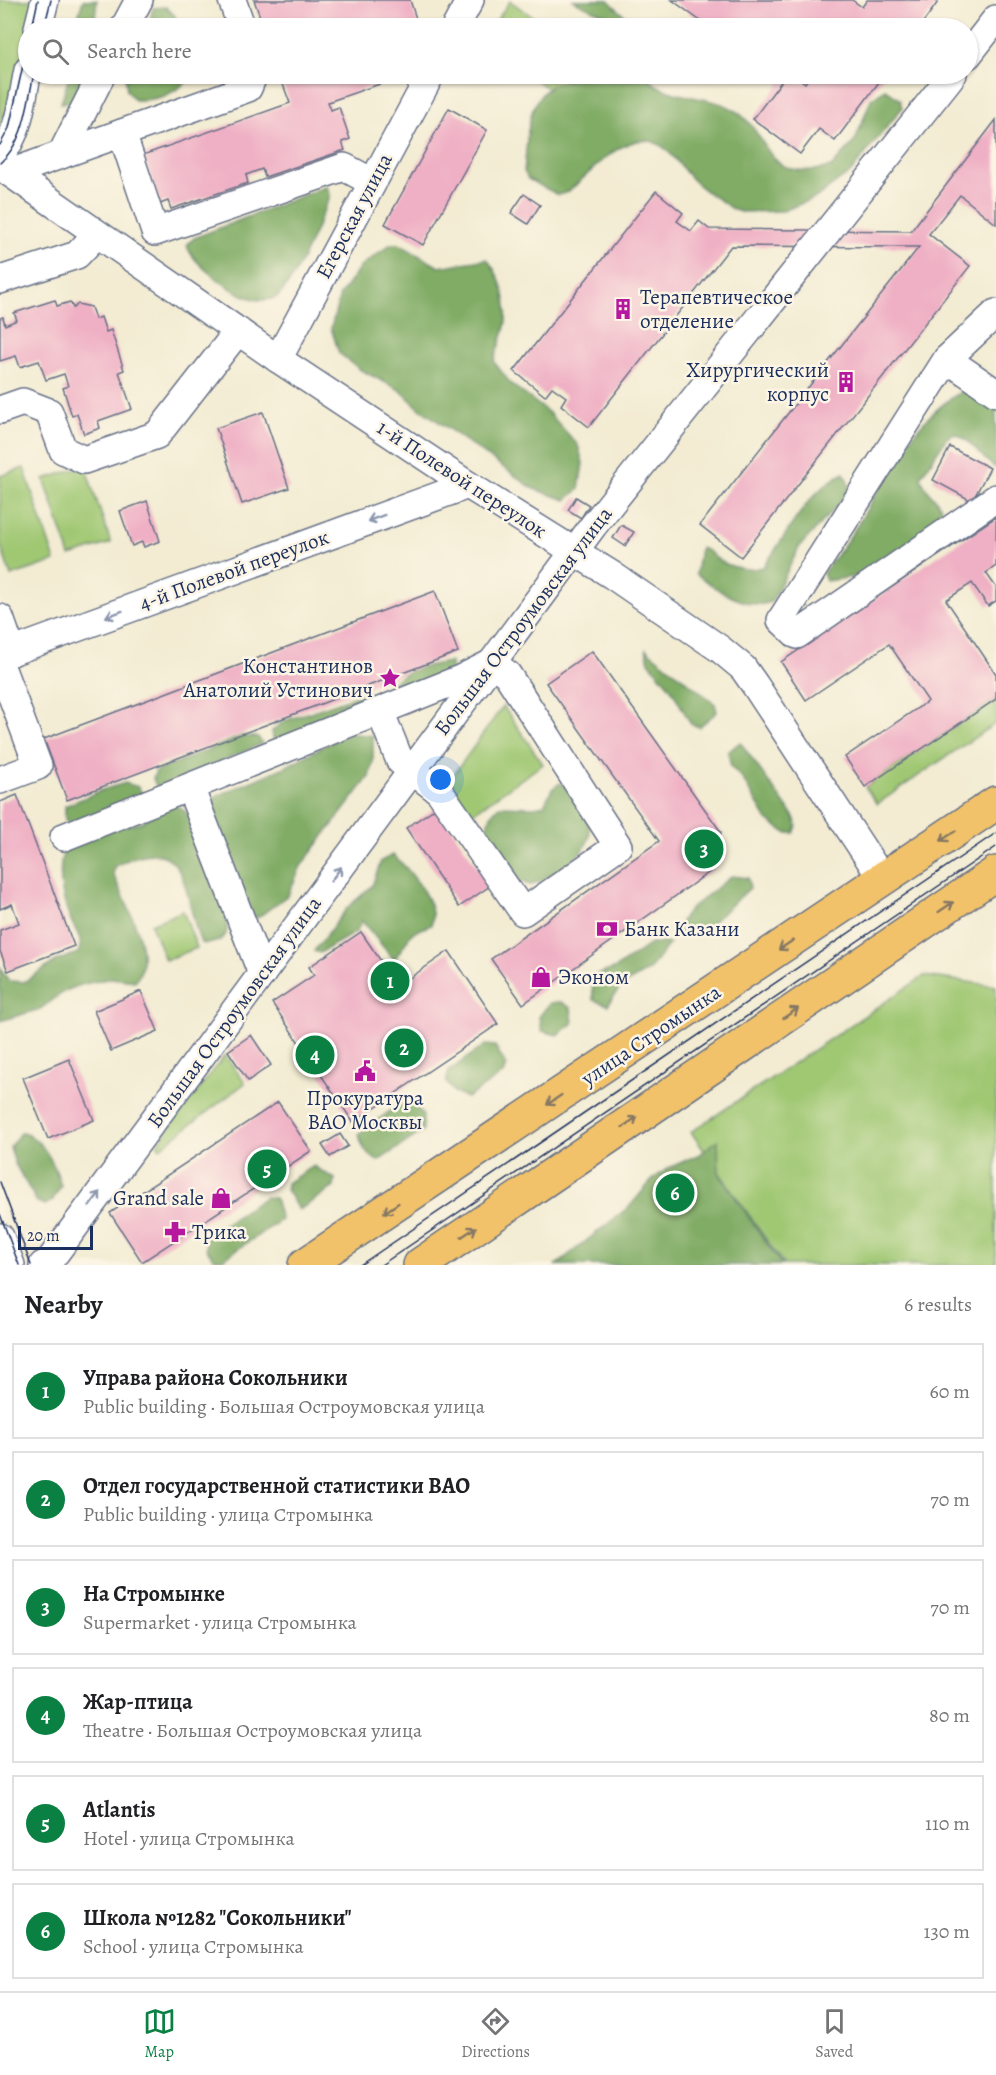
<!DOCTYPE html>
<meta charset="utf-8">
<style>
:root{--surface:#fff;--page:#f6f6f6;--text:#202124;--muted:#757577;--line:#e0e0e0;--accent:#0b8043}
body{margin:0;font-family:Alegreya,serif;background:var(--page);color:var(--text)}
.scale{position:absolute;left:18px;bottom:15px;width:75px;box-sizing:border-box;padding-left:6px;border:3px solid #1b2f5e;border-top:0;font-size:16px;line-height:21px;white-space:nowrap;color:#1b2f5e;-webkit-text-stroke:4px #fcf5e5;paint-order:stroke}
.you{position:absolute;left:441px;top:780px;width:21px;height:21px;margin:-15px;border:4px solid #fff;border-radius:50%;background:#1a73e8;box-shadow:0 0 0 9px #1a73e833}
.badge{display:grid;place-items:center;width:39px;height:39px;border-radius:50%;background:var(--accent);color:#fff;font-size:20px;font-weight:700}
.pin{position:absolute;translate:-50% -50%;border:3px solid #fff;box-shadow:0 2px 6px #0006}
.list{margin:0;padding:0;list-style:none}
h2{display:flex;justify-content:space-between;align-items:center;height:78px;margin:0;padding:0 24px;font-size:26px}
h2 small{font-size:20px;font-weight:400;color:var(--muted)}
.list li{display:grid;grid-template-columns:39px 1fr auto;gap:18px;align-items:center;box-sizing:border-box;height:96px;margin:0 12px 12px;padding:0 12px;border:2px solid var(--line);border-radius:0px}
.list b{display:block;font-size:22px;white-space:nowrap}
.list p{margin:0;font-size:20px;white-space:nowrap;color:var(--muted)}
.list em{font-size:20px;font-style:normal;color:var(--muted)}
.icon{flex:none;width:33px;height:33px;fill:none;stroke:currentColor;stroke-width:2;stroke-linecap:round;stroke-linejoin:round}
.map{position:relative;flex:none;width:996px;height:1265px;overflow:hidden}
.search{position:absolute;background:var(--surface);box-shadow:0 2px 4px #0004;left:18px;right:18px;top:18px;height:66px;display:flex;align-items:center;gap:15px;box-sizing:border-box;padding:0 21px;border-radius:33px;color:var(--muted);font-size:22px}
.sheet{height:726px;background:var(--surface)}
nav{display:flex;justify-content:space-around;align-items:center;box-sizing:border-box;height:84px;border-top:2px solid var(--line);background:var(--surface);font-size:16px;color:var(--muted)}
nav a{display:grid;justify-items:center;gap:3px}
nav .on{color:var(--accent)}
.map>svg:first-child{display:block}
.green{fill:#a0c873;stroke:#5e7c68;stroke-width:1.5}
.forest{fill:#80ac65;stroke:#4e6e62;stroke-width:1.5}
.building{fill:#efafc4}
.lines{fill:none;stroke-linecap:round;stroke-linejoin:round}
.minor-casing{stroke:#677187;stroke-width:30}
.major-casing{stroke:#677187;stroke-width:36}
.minor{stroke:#fff;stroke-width:27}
.major{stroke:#f2c26a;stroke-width:33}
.tram{stroke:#1b2f5e;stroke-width:1.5}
.oneway{stroke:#8d97ae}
.oneway2{stroke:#867864}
.labels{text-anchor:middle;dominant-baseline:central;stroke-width:5;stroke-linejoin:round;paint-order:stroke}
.street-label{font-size:21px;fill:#1b2f5e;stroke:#fcf5e5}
.poi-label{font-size:21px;fill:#1b2f5e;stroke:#fcf5e5;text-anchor:start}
</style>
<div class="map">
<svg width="996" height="1265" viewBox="0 0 996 1265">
<rect width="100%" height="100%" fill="#fcf5e5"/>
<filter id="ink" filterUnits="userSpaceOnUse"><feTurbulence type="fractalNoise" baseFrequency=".0167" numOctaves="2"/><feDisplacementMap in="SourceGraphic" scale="12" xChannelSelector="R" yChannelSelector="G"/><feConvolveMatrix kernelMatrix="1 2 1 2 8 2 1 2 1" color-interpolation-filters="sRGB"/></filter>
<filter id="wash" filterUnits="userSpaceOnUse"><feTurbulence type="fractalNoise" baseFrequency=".008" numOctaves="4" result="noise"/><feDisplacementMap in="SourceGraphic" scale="24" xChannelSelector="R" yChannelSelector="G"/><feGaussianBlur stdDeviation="1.35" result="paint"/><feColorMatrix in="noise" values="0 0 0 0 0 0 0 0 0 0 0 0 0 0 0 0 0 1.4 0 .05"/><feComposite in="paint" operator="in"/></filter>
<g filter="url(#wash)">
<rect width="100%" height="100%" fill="#f3ecd3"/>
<g class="green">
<path d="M0,0H36L12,103L0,126Z"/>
<path d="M510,1L549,28H491Z"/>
<path d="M527,74H613L586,115Z"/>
<path d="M85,466L111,543L70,556L44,479Z"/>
<path d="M24,468L55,561L11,576L0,544V476Z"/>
<path d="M996,699V723L877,804L865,787Z"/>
<path d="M503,706L543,764L471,814L449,781Z"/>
<path d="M183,911L197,948L165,960L151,924Z"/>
<path d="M924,976L996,986V1265H784L691,1132Z"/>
<path d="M225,1055L245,1083L160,1148L157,1144Z"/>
</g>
<g class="forest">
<path d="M83,0H97L94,28H75Z"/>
<path d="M573,0H608L627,18L631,28H623C616,16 586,9 573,0Z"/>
<path d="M166,7L175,16L179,28H148L153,8Z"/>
<path d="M70,74H88L74,101L61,103Z"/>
<path d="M125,74H192L193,76C176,93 159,101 135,100L127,91Z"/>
<path d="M593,74H645C662,100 705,94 729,107C775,131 757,185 831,167L855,141L871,99L885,89L900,100L902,108L850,173L815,198L783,211L740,212L732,209C720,199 706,193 695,182C676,165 664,129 628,144C605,153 586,178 566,193L558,195L528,179L524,171C528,143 524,102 552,86C564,79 580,77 593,74Z"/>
<path d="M327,186L330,196C318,223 298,278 277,297C270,300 263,301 254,299C235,295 191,263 187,245L194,238Z"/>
<path d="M391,244H399L439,267L487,259C502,278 511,307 504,331C501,341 496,351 494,362L511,384L548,412L578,445L583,463L579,489L566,500L534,489L419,408L400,390L361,370L339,353L331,328L340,295L361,266Z"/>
<path d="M963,391H972L996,405V468C980,458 971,438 953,433L946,439L921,476C924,495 946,500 943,522L860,576L826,581L823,573C835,557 848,541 858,524C888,475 911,420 963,391Z"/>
<path d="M844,473L850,487L839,504L800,546L772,601C749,613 714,588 696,574L700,548C711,550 711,556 720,561C733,568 749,571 763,567C788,535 806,491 844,473Z"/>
<path d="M646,649L715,704L717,712L699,727L691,724L670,687L649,662Z"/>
<path d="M451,662L452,670L393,696L388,690C396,671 432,664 451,662Z"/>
<path d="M365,693L376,699L278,743L273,738L272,731L284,721Z"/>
<path d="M348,733L373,736V762L369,777L301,866L288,895L257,918L250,914L226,841L205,801L285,767Z"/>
<path d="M242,736L258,737L262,744L163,786H156L153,778L156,771Z"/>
<path d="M740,742L794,817L797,826L794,833H786L767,820L742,778L731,767L728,752Z"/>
<path d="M125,783L139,787L142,794L73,825L65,821V806L102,790Z"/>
<path d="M560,783C571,788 574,797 580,808C582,813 587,819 589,825C596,852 551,878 531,885C497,877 469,833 499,806L535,807L544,805L552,789Z"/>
<path d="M175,805C183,808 188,813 192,820C197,830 197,841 200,851C206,872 230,909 227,930C226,941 210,945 201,943C182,897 192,825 115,866L113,874C124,899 157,957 135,981L111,978L80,985L65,991L40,1009L0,1021V968L9,981L24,982L56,961L78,953C85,938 75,932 70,918C62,900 56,867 65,849L91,834L142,822L161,809Z"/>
<path d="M393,855C408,868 439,904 431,925L412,933L394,960L362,921L356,932L320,953L314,951L348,907L372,886L381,861Z"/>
<path d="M732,876L748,878L750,888L705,929L681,936V921L691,908Z"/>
<path d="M652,943H670L649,970L621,986L608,1005L593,1000L592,976L614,969Z"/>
<path d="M561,1002L571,1008L573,1023L557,1035L542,1031L539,1017L550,1003Z"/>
<path d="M485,1045L495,1046L506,1065L503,1074L467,1098L455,1093L446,1082L449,1071Z"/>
<path d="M401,1103L414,1104L423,1115V1131L378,1161C366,1154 362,1148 359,1134Z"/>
<path d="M20,1133C42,1135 56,1167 61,1186L52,1201L45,1205L37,1202L15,1164L10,1147Z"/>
<path d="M718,1140L719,1174L782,1265H556L630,1206L653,1179L667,1169L700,1154Z"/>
<path d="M313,1166L335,1179L334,1187L299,1210L286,1190L287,1183Z"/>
<path d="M265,1197L275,1198L281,1220L223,1259H214L206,1248L207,1236Z"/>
</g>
<g id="blocks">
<g class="building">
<path d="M254,0H410L419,28H264Z"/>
<path d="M672,0H852L862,7L867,0H935L938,2L919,28H710Z"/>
<path d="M279,74H395L397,78L328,102L331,110L339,107L350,139L342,142L345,150L265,177L262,169L246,175L248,183L171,209L168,201L160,204L143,155L290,103Z"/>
<path d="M787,74H793L805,83L812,74H885L835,141L819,129L800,154L753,119Z"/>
<path d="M449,108L487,130L423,245L385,224Z"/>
<path d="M996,120V224L960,195L929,234L970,266L741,557L700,525L919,247L731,246L589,427L561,405L566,397L552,387L545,396L514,371L656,191L683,213L677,221L691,231L699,221L709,229L911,231Z"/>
<path d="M524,194L540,205L528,224L511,213Z"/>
<path d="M55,300L57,306L70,302L73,308L78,304L91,307L95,319L101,317L106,332L111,330L124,370L119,372L132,409L98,421L100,428L84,434L77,414L72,416L63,388L68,386L64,374L46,380L39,361L20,367L16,356L0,361V318L3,317L5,325L17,320L14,313Z"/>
<path d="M263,412L289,488L242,504L216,428Z"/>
<path d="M950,447L990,468L972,501L933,480Z"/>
<path d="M576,497L589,505L581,518L568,510Z"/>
<path d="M147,501L160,541L144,547L142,542L132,546L120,511Z"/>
<path d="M996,517V566L986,573L996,587V601L988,606L972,583L946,600L996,674V699L865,787L845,757L928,701L889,644L806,700L781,662Z"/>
<path d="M621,525L634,532L625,546L613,538Z"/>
<path d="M435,591L458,652L67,800L44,739Z"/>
<path d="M592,651L721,832L715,868L523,1004L491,959L659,841L546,683Z"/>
<path d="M17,795L74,946L8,971L0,951V930L19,923L12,904L0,909V802Z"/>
<path d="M437,807L490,886L459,907L406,828Z"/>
<path d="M361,932L398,986L449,951L498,1024L353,1122L272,1003L314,975L309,967Z"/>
<path d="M141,991L158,1031L111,1051L94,1011Z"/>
<path d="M251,1035L271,1065L248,1081L228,1051Z"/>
<path d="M69,1059L94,1120L48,1139L23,1078Z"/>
<path d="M278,1102L311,1151L142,1262L110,1213Z"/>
<path d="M340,1134L348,1146L330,1157L322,1145Z"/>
</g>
</g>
</g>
<g filter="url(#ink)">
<use href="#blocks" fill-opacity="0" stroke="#677187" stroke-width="1.5"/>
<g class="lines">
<defs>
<g id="minor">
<path d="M232,0L242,28"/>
<path d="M38,28L45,0"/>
<path d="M124,28L139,0"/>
<path d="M455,28L470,0"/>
<path d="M968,55L996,19"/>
<path d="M122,133L155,232L344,167L372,182"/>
<path d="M0,155C20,134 22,98 28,70"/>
<path d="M61,155L102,74"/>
<path d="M0,166L278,359L468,485L612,575L720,649L743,668L755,685L883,880"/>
<path d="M10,173L248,88L254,74"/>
<path d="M0,280L77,255L97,234"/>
<path d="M996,313L947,359L781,620L797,635L996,498"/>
<path d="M278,359L431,74"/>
<path d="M947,359L996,393"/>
<path d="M0,410L23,402L49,412L63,450L84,460L157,435L238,331"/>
<path d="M0,618L12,652"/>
<path d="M0,656L468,485"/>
<path d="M0,664L38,766L0,780"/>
<path d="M190,787L262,974"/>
<path d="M64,837L460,679L492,663L507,674L618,846L523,912L439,791L400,761L380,711"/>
<path d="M0,1237L11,1265"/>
<path d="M43,1265L48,1263L593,526L953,74"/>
</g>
<g id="major">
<path d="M305,1265L996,803"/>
<path d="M420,1265L996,873"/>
</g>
</defs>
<use href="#minor" class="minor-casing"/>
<use href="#major" class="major-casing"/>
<use href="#minor" class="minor"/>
<use href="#major" class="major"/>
<g class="tram">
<path d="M32,28L38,0"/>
<path d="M44,28L51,0"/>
<path d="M0,145L9,128L28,43"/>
<path d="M0,163C25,141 27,104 34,74"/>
<path d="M0,1182L31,1265"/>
<path d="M0,1214L19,1265"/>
<path d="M360,1265L996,833"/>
<path d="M381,1265L996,847"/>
</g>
</g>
<defs><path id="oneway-shaft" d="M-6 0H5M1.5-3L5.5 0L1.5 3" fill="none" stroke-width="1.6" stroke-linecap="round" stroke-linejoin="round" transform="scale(1.5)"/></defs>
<g class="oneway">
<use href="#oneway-shaft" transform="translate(376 518) rotate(160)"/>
<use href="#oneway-shaft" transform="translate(114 614) rotate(160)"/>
<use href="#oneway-shaft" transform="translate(336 874) rotate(-53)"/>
<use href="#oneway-shaft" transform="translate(95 1199) rotate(-53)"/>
</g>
<g class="oneway2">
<use href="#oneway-shaft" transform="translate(948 836) rotate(146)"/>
<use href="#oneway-shaft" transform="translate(946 907) rotate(-34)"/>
<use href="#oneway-shaft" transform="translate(786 945) rotate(146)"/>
<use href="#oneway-shaft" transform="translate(791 1013) rotate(-34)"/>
<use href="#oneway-shaft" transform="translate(554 1100) rotate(146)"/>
<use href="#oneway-shaft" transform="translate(630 1122) rotate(-34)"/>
<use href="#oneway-shaft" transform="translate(391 1208) rotate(146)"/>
<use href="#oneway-shaft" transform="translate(469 1232) rotate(-34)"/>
</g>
</g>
<defs>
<symbol id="building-bare" viewBox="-9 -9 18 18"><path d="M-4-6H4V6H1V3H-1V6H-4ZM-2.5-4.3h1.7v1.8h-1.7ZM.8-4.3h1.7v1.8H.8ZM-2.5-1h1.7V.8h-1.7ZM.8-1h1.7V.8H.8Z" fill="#b5179e" stroke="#fcf5e5" stroke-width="2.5" paint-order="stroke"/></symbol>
<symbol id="sight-bare" viewBox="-9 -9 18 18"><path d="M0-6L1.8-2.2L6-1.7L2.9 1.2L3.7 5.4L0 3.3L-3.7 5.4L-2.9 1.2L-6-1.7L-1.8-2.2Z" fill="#b5179e" stroke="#fcf5e5" stroke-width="2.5" paint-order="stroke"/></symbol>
<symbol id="bank-bare" viewBox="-9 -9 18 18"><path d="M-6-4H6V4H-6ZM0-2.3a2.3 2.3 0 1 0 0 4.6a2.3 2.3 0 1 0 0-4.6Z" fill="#b5179e" stroke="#fcf5e5" stroke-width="2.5" paint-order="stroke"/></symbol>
<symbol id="shop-bare" viewBox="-9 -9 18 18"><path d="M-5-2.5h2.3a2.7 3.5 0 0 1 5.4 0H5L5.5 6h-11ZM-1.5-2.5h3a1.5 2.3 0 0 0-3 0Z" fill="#b5179e" stroke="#fcf5e5" stroke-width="2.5" paint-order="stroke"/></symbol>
<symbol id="civic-bare" viewBox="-9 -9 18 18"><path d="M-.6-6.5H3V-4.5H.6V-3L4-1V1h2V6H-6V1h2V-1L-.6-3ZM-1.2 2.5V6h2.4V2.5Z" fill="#b5179e" stroke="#fcf5e5" stroke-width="2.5" paint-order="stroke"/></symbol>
<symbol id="pharmacy-bare" viewBox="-9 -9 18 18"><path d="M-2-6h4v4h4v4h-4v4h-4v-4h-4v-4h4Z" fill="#b5179e" stroke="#fcf5e5" stroke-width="2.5" paint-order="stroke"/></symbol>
</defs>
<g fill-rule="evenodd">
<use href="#building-bare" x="608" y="294" width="30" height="30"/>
<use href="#building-bare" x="831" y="367" width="30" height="30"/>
<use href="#sight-bare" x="375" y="663" width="30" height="30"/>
<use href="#bank-bare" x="592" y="914" width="30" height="30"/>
<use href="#shop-bare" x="526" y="962" width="30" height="30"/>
<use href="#civic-bare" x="350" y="1056" width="30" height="30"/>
<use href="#shop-bare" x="206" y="1183" width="30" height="30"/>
<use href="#pharmacy-bare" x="160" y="1217" width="30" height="30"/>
</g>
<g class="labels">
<g class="street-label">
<text transform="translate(354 216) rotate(-62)">Егерская улица</text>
<text transform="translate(462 479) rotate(33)">1-й Полевой переулок</text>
<text transform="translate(234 570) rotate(-20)">4-й Полевой переулок</text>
<text transform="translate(523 621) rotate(-53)">Большая Остроумовская улица</text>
<text transform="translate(234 1012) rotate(-54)">Большая Остроумовская улица</text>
<text transform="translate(651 1035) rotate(-34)">улица Стромынка</text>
</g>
<g class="poi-label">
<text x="640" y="297">Терапевтическое<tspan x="640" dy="24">отделение</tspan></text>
<text x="829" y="370" text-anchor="end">Хирургический<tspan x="829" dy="24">корпус</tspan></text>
<text x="373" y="666" text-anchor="end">Константинов<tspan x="373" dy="24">Анатолий Устинович</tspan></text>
<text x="624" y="929">Банк Казани</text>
<text x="558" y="977">Эконом</text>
<text x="365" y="1098" text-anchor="middle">Прокуратура<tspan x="365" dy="24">ВАО Москвы</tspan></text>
<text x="204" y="1198" text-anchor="end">Grand sale</text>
<text x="192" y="1232">Трика</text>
</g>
</g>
</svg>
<div class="scale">20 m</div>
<div class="you"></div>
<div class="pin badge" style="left:390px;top:981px">1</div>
<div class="pin badge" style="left:404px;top:1048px">2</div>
<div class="pin badge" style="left:704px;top:849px">3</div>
<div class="pin badge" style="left:315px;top:1055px">4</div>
<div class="pin badge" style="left:267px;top:1169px">5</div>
<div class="pin badge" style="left:675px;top:1193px">6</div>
<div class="search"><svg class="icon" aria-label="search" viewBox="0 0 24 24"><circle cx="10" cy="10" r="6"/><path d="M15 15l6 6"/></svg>Search here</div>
</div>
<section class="sheet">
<h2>Nearby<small>6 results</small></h2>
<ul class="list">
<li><span class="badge">1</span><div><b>Управа района Сокольники</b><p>Public building · Большая Остроумовская улица</p></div><em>60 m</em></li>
<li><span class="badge">2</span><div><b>Отдел государственной статистики ВАО</b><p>Public building · улица Стромынка</p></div><em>70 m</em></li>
<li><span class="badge">3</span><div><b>На Стромынке</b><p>Supermarket · улица Стромынка</p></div><em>70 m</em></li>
<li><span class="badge">4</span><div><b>Жар-птица</b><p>Theatre · Большая Остроумовская улица</p></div><em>80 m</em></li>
<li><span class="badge">5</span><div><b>Atlantis</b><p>Hotel · улица Стромынка</p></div><em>110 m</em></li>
<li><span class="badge">6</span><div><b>Школа №1282 &quot;Сокольники&quot;</b><p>School · улица Стромынка</p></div><em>130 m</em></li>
</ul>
</section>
<nav>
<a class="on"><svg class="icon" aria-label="map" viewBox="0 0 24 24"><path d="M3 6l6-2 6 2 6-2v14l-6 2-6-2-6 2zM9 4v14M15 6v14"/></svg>Map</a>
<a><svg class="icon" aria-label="directions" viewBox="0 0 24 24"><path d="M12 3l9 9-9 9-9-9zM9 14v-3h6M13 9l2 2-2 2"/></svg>Directions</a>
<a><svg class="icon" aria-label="saved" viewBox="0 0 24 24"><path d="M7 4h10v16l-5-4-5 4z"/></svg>Saved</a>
</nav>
